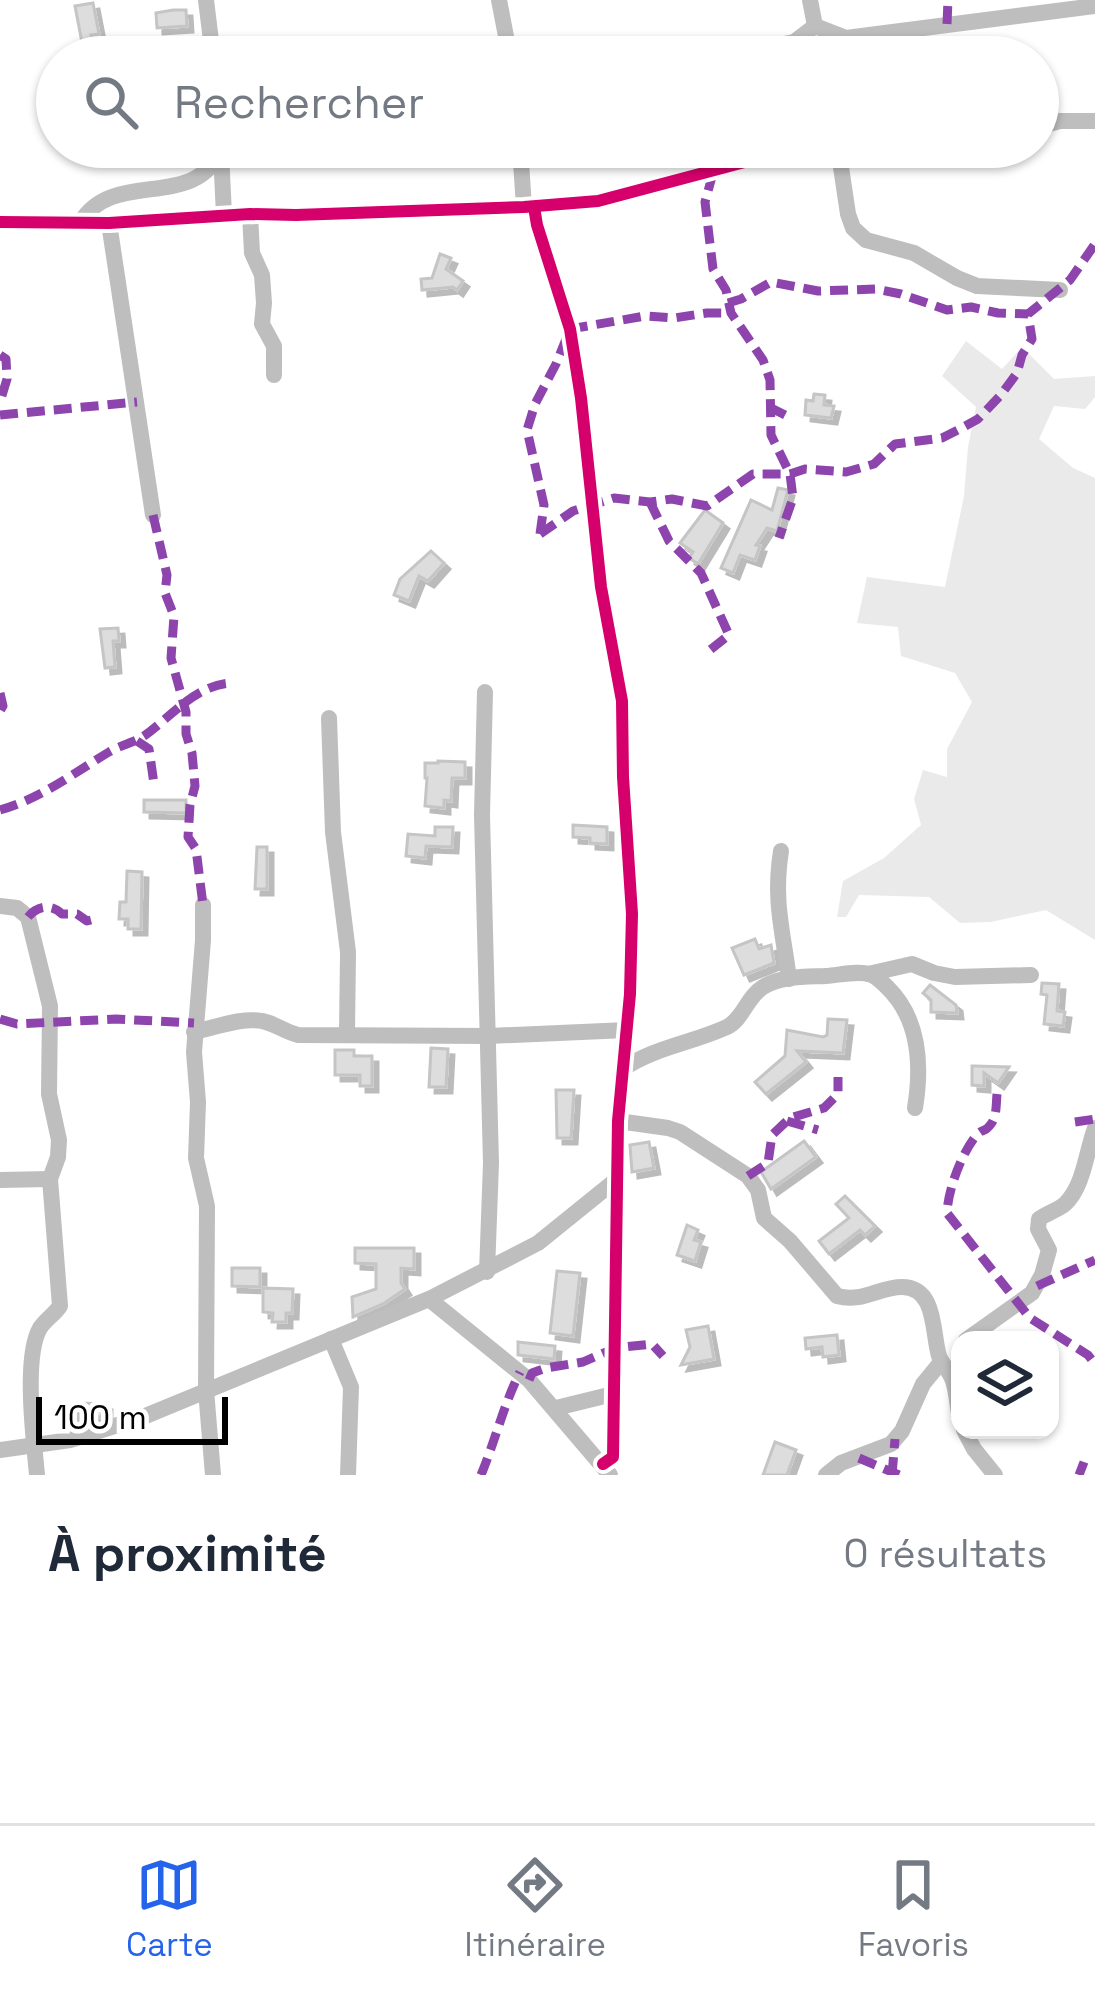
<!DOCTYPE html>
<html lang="fr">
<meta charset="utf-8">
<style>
:root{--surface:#fff;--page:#f6f6f7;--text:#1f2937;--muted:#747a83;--line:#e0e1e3;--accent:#2563eb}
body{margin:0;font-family:"Space Grotesk",sans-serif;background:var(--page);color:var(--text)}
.controls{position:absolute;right:36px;bottom:36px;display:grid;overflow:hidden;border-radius:24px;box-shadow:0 3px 9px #0004}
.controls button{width:108px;height:108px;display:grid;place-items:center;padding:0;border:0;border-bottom:3px solid var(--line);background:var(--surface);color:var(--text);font:60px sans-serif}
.scale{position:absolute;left:36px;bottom:30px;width:192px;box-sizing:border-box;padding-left:12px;border:6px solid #000;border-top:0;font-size:33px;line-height:42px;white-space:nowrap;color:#000;-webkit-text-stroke:9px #fff;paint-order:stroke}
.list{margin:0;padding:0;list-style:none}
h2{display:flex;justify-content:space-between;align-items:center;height:156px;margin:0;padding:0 48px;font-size:51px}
h2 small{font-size:39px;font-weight:400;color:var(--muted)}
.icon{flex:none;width:66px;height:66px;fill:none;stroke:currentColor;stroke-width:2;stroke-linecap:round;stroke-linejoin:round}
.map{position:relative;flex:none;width:1095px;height:1475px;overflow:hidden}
.search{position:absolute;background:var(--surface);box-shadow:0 3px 9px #0004;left:36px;right:36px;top:36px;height:132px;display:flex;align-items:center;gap:30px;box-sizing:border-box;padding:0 42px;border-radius:66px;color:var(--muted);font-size:45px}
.sheet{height:348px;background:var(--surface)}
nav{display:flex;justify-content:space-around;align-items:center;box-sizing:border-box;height:168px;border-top:3px solid var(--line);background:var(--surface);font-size:33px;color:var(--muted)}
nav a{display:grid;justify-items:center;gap:6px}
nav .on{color:var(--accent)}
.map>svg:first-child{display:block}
.green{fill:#eaeaea}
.building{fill:#ddd;stroke:#c5c5c5;stroke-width:3;filter:url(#shadow)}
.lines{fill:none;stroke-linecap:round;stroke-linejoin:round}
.minor{stroke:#bebebe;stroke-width:16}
.quiet{stroke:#8e44ad;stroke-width:9;stroke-dasharray:18 9;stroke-linecap:butt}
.cycleway-casing{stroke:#fff;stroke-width:20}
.cycleway{stroke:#d6006c;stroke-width:12}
</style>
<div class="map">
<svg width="1095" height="1475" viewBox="0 0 1095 1475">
<defs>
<filter id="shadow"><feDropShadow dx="6" dy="6" stdDeviation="0" flood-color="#0004"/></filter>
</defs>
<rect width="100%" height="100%" fill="#fff"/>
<path class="green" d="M966,341L1002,369L1022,347L1054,379L1095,376V397L1085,409L1054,406L1039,439L1073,468L1095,478V940L1046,910L991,922L960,923L929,897L859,895L846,917H837L843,881L884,858L921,825L914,799L923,770L947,777V749L972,702L955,673L901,656L898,627L857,623L867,577L945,587L964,496L968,447L976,407L942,376Z"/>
<g class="building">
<path d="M93,3L99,34L91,35L94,46L83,48L75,6Z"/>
<path d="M173,10H186L187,26L157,28L156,13Z"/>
<path d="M440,254L451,258L446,269L463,281L457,290L453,287L422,290L421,279L432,278Z"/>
<path d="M814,394L825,395L824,405L834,406L831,418L805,415L806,400L813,401Z"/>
<path d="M778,488L788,490L777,531L767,528L756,545L760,546L755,560L740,555L733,573L721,568L751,500L772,510Z"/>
<path d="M705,510L723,523L698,564L689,558L693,552L680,543Z"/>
<path d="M431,551L444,563L428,581L419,576L409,601L394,595L400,579Z"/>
<path d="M118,628L119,641H113L115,667L105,668L100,629Z"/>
<path d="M438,761L465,762V778H452L451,801L444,800V808L425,806L427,778H425V763H438Z"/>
<path d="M144,800H186V813L144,812Z"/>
<path d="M573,825L607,827V844L590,843V838L573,837Z"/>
<path d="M435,827H453L452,847L426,846L425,858L406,856L408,834L435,836Z"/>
<path d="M257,847H267V889H255Z"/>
<path d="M127,871L142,872L141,929H128V919H119L120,902H126Z"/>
<path d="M755,939L759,949L771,945L774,963L744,975L732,948Z"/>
<path d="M1042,983L1059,984L1057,1011L1065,1012L1063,1026L1044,1024L1047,995L1041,994Z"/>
<path d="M930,985L956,1005L957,1013L931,1012V1000L923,993Z"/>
<path d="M828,1019L847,1020L843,1053L797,1051L806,1062L766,1094L755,1082L785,1056L787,1030L823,1037L827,1035Z"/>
<path d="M431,1048L448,1049L446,1087H429Z"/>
<path d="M335,1050H354V1056H372V1086H360V1075H335Z"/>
<path d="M972,1066H974L1009,1067L998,1083L984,1073V1086L972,1085Z"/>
<path d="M556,1090H574L571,1138H557Z"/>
<path d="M804,1141L816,1157L771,1189L761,1172Z"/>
<path d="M649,1142L654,1168L632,1172L630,1145Z"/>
<path d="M845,1196L875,1226L865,1235L860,1230L829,1254L819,1241L849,1218L836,1204Z"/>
<path d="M687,1225L698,1230L694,1240L701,1242L695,1261L677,1255Z"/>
<path d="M355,1248H414V1269L401,1268V1283L405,1289L383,1304L353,1317L352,1297L376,1289V1264L355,1263Z"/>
<path d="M232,1268H260V1287L232,1286Z"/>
<path d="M557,1271L580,1273L573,1336L550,1333Z"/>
<path d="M263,1288L293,1289L292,1313H286V1322H272L273,1313L263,1312Z"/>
<path d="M708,1326L714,1359L681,1365L690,1347L686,1330Z"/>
<path d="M837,1335L839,1355L823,1357L822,1347L806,1349L805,1338Z"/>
<path d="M518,1342L555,1346L554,1359L518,1355Z"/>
<path d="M78,1403L106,1404V1415L70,1426L71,1421H78Z"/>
<path d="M775,1442L796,1450L787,1475H763Z"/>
</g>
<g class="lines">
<g class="minor">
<path d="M206,0L213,57"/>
<path d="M499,0L510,57"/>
<path d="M810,0L815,26"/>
<path d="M846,38L847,57"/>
<path d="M124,57L175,50L213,54"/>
<path d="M660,57L753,50L794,42L815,26L846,38L1095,6"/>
<path d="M1038,127L1060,121H1095"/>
<path d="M520,147L524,207"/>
<path d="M838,147L848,214L853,228L866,240L914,253L957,278L977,286L1060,290"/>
<path d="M221,152L224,215"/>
<path d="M534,207L537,225L570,329L581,398L601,587L622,701L623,777L632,914L630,994L618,1121L613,1457L603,1464"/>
<path d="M250,214L252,253L262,275L264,303L262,324L274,346V375"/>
<path d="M0,222L109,223L250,214L296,215L524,207L598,201L801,147"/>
<path d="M80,223C114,166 196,214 222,147"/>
<path d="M109,223L153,515"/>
<path d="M485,692L482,815L491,1163L487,1272"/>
<path d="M329,718L333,832L348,952L347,1034"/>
<path d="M781,851C773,901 783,931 789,979"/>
<path d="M203,905V940L194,1052L198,1102L196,1158L207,1206L206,1390L213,1475"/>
<path d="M0,906L17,908L28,917L50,1006L49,1094L59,1140L58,1157L50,1179L60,1306C54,1315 46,1319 40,1328C23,1357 34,1441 37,1475"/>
<path d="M868,974L912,964L934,973L955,977L1031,975"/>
<path d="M194,1032C214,1028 241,1017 262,1021C274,1023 285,1032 298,1035L489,1036L627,1030"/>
<path d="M624,1068C656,1047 692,1043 727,1027C743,1019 747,997 763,987C781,976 806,977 826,976C840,975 860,970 872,975C876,977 884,984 887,987C920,1019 922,1065 915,1108"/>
<path d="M618,1121L668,1128L680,1132L748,1176L758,1190L764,1218L790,1241L837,1296C863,1303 879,1287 902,1287C937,1287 932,1334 939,1356C942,1365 950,1371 953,1381C957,1393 957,1406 960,1418"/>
<path d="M0,1180L50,1179"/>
<path d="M429,1299L529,1380L610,1475"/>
<path d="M331,1339L351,1387L348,1475"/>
<path d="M966,1340L1032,1293L1042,1275L1049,1250L1038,1229L1039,1219C1047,1213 1058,1210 1065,1204C1084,1186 1086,1152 1095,1128"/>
<path d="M556,1408L613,1394"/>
<path d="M964,1430L974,1449L995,1475"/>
<path d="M0,1450L70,1440L143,1417L429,1299L538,1243L616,1180"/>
<path d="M826,1475L841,1463L891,1444L902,1431L923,1384L941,1362"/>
</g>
<g class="quiet">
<path d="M947,24L948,0"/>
<path d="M713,173L705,202L713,269L726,290L731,313L763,360L770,380L771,435L790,474L793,498L779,538"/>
<path d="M728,303L741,299L771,282L818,291L876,289L901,294L947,310L971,307L998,313L1028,314"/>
<path d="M0,355L6,359L7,379L0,402"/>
<path d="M769,407L791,418"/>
<path d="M0,415L137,402"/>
<path d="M650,502L669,541L701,573L729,635L710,650"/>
<path d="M153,515L167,575L165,593L174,616L171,658L186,712V734L192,753L195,786L190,805L188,837L196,849L203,905"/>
<path d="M540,534L573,511L614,498L650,502L672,499L707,506L753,474H790L805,469L846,472L874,464L895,444L942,438L960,429L978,419L1000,396L1017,373L1022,355L1032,339L1028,314L1070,280L1095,244"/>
<path d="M540,534L544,505L527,430L535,404L556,364L570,329L645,316L674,318L707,313H731"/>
<path d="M0,693L3,706L0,711"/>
<path d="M137,741L149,749L154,784"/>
<path d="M0,810C40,799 74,773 109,752C121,745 133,743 144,736C171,717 196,684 232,683"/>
<path d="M28,917C37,906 51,903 62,914H77L87,921L91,920"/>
<path d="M0,1019L17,1024L116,1019L194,1023"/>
<path d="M997,1094C996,1104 997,1116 991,1124C984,1134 983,1127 975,1137C961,1155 948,1190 947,1213L1030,1318L1088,1355L1095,1364"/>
<path d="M787,1121L818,1130"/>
<path d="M1075,1122L1095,1119"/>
<path d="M748,1176L768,1163L772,1135L790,1118L824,1108L838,1094V1077"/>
<path d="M1037,1286L1095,1260"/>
<path d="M529,1380L532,1373L546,1368L583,1362L615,1348L652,1344L663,1356"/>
<path d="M859,1458L899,1475"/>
<path d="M481,1475C495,1441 504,1404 520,1372"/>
<path d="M892,1475L895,1439"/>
<path d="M1079,1475L1084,1462"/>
</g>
<defs>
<g id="cycleway">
<path d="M534,207L537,225L570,329L581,398L601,587L622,701L623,777L632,914L630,994L618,1121L613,1457L603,1464"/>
<path d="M0,222L109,223L250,214L296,215L524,207L598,201L801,147"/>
</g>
</defs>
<use href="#cycleway" class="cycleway-casing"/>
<use href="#cycleway" class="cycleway"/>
</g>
</svg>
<div class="controls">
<button><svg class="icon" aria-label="layers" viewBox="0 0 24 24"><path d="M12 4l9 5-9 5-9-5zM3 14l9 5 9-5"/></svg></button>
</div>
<div class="scale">100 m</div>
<div class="search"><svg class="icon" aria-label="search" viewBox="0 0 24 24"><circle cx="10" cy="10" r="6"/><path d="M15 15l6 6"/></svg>Rechercher</div>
</div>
<section class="sheet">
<h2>À proximité<small>0 résultats</small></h2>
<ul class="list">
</ul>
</section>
<nav>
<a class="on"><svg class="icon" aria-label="map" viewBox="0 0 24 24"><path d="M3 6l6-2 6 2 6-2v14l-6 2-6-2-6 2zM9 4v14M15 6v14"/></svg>Carte</a>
<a><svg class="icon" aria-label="directions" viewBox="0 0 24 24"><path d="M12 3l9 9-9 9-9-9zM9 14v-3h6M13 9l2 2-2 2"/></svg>Itinéraire</a>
<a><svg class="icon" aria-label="saved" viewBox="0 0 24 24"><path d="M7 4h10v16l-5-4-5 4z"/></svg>Favoris</a>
</nav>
